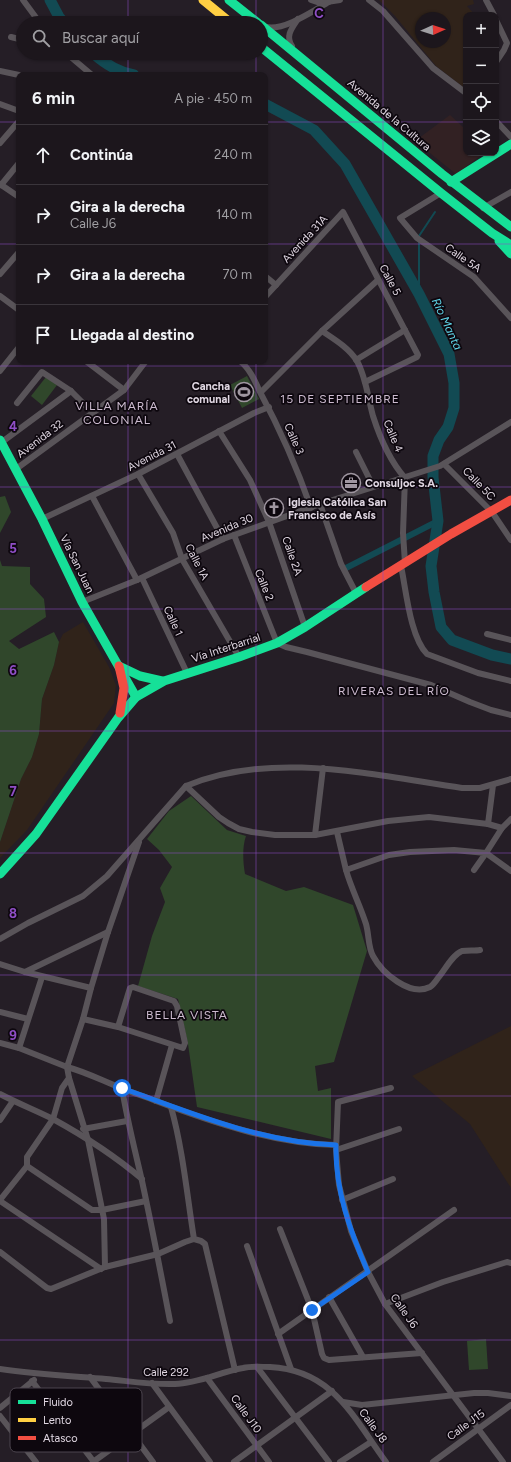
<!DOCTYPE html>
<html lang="es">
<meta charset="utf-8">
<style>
:root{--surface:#1c161c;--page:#251f25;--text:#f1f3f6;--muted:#a09fa3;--line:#3a353b}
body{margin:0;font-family:Figtree,sans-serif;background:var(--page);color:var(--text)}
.controls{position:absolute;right:12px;top:12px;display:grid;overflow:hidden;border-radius:8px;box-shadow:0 1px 3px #0004}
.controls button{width:36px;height:36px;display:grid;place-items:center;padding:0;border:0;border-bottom:1px solid var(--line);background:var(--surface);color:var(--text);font:20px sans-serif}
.compass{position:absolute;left:415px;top:12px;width:36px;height:36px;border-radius:50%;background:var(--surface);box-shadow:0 1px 3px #0004;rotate:87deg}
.stop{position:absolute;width:12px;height:12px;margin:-9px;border:3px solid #1a73e8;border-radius:50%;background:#fff}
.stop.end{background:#1a73e8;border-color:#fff;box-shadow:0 1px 4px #0008}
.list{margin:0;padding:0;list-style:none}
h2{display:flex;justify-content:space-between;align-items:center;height:52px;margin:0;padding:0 16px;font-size:17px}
h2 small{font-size:13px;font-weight:400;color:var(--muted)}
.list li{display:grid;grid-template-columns:26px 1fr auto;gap:12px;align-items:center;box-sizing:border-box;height:60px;padding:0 16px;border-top:1px solid var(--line)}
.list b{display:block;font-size:15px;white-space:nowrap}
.list p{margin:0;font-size:13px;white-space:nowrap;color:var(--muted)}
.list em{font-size:13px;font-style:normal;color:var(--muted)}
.icon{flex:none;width:22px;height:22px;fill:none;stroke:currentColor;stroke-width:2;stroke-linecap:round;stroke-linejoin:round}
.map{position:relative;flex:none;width:511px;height:1462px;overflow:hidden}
.search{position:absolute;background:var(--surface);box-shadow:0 1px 3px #0004;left:16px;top:16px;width:252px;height:44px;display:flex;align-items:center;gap:10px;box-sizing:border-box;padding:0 14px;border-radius:22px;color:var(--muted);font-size:15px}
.panel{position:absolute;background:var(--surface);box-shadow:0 1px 3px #0004;left:16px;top:72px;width:252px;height:292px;border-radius:8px}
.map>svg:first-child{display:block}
.commercial{fill:#322123}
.industrial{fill:#30231a;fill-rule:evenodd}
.green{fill:#30472b}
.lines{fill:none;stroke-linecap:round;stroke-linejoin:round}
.stream{stroke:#124a53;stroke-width:2}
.canal{stroke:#124a53;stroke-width:6}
.river{stroke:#124a53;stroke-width:11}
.street{stroke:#595459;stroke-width:6}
.fast{stroke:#16e098;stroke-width:9}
.slow{stroke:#ffcf43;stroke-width:9}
.jam{stroke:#f24e42;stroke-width:9}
.route{stroke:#1a73e8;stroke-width:5}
.grid{fill:none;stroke:#8f4ec6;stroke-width:1;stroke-opacity:0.55}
.labels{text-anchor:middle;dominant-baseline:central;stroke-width:3.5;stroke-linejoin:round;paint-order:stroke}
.street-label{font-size:11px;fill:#e0d7e2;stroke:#0d070e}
.poi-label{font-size:11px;font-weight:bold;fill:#e0d7e2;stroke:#0d070e;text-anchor:start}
.water-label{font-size:12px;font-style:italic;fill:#5fd2e5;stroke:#0d070e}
.neighbourhood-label{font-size:12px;letter-spacing:1px;fill:#ccbbcf;stroke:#0d070e}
.key{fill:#0d070e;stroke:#4c454e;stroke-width:1}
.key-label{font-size:11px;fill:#e0d7e2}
.grid-label{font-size:13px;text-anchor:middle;font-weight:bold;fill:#8f4ec6;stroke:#0d070e;stroke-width:3.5;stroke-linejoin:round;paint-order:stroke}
</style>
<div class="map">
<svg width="511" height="1462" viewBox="0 0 511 1462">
<rect width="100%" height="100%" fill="#251e26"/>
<path class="commercial" d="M450,115L464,128L466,127V153H477L480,156L456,174L415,141Z"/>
<g class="industrial">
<path d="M379,0H473L474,4L467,6L475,15H466V89L436,66L395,16ZM421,18H445V42H421Z"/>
<path d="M83,622L109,667L116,685L114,703L27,830L0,858V842L21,779L32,757L39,734L42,699L54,665L59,642L63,634Z"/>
<path d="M511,1026V1188L470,1124L412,1076Z"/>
</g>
<g class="green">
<path d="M247,376L259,399L242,408L230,385Z"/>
<path d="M46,377L57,385L42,405L31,396Z"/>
<path d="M5,496L11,512L0,533V497Z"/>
<path d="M0,560L2,566L30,567V584L44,599L46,617L9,641L19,649L54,632L59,642L54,665L42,699L39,734L32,757L21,779L0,842Z"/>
<path d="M191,796L227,830L246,836C242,847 243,862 245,874L286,891L304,887L353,905L367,951L334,1062L315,1066L318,1091L331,1088V1139L197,1107L188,1044L178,999L138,986L152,936L165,902L160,888L172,867L159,850L147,839L169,811Z"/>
<path d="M486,1339L488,1369L469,1370L467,1341Z"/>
</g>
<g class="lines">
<g class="stream">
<path d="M419,238V236L435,212"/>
<path d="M419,294V242"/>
</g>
<path class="canal" d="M346,568L438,521"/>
<g class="river">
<path d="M50,0L59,17L64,23"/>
<path d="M93,53C105,64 118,72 134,75"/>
<path d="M265,104L314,130L345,164L419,294L449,354L454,383V408L448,427L439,440L433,456V477L438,521L431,566L434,592L441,627L452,640L492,655L511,659"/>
</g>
<g class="street">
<path d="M23,0L40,23"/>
<path d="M311,0L320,3L340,0"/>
<path d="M369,0L383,11L433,68L466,93"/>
<path d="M486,0L494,15"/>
<path d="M496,20L507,43L504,50L496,62"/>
<path d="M266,27C284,31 313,11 329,2"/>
<path d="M11,37L23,40"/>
<path d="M292,46C285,36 292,28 298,19"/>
<path d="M66,53L92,75"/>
<path d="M0,71L19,75"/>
<path d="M0,104L19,111"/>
<path d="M496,121L511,137"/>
<path d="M0,143L19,121"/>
<path d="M0,184L19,197"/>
<path d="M1,185L19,163"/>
<path d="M441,193L400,218L417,238L474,277L511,318"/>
<path d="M483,208L511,192"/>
<path d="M0,274L19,252"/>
<path d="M265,276L276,285"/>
<path d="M0,296L19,310"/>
<path d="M265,297L343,212L418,355L417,357L365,382"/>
<path d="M322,331C334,339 349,348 357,361C366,377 368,398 373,416C380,438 390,461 405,478L403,533L405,563"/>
<path d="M356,360L405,330"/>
<path d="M86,361L124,390"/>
<path d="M240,361C250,369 255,381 260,392C280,429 297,468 311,508"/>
<path d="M0,371L19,347"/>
<path d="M261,392L322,331L378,280"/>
<path d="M17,403L42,372L71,391L86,406"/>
<path d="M219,431L250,480L269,522L305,627"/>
<path d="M2,442L71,391"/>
<path d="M356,452L373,486"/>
<path d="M177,454L223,539"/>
<path d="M444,464L492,512L511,540"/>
<path d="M16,469L124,390L146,361"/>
<path d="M138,474L173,533L182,559L239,657"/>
<path d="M92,496L137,580"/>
<path d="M320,504L341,564L356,593"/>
<path d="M42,519L138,474L254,413L269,407"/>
<path d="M234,535L277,643L286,647L307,652L431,685L470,702L491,710L511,715"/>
<path d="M401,566C406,589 410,637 427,654L478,673L511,681"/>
<path d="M142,578L187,673"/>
<path d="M82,602L137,580L223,539L320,504L440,466L511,422"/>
<path d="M487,634L511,640"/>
<path d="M186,786L219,817L228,823L239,829L252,832L275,835H315L388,821L429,817L488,824L493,785"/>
<path d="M511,819L502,828L486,853L511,871"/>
<path d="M488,824L502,828"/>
<path d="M337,832L346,870L389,855L410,852L454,850L486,853L474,870"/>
<path d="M315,835L323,768"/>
<path d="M346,870C351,888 360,905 366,924C369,934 368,947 373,956C382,973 410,997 430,987C433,985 436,981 438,978C445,970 452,955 462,951C468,950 475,951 480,950"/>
<path d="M0,939L28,923L83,896L107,876L186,786C271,750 373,775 462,788H480L511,779"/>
<path d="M0,964L25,972L91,988L108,932L139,842"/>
<path d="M25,972L108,932"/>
<path d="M0,1012L28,1019"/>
<path d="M83,1019L118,1027L183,1048L185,1043L177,1006L174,1001L133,987L130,988L118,1027"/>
<path d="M0,1043L19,1048L67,1067L83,1019L91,988"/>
<path d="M19,1048L42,977"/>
<path d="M69,1078L88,1140L104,1219L105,1267"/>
<path d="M122,1088C127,1120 135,1150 142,1181C152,1227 161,1274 170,1321"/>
<path d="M391,1088L338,1102L336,1150L339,1185L351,1231L368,1272L385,1304L503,1462"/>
<path d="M0,1094C17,1103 35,1110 53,1119C84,1136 115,1156 142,1179"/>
<path d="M156,1101L172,1045"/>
<path d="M171,1107C183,1150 187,1195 194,1239L201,1241L205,1244L235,1370"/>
<path d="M0,1120L13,1101"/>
<path d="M83,1129L127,1121"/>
<path d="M336,1150L399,1129"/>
<path d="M27,1166L92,1210H102L146,1201"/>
<path d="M0,1200L27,1166V1157L53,1119L62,1088L69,1078L67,1067C86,1072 103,1081 121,1088C132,1093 144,1096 156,1101C211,1122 276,1144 336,1145"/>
<path d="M342,1200L393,1179"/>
<path d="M0,1201L101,1269"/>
<path d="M280,1229L312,1310L322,1354L324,1358L329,1360L422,1353"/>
<path d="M247,1246L291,1369"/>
<path d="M0,1252L47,1288L51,1289L105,1267L158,1254L185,1242L194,1239"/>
<path d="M329,1297L363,1357"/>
<path d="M385,1304L443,1282L507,1262L511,1263"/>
<path d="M278,1334L454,1210"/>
<path d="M257,1367L329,1462"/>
<path d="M0,1369C35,1374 70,1376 106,1379C128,1381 152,1385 175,1384C199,1383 220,1372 243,1368C252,1366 261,1367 270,1367C333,1370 353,1417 386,1462"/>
<path d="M90,1377L153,1462"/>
<path d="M207,1378L269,1462"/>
<path d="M32,1381L94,1462"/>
<path d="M152,1383L210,1462"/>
<path d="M343,1402L362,1405L474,1393H488L511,1396"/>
<path d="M0,1408L34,1380"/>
<path d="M0,1416L36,1462"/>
<path d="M93,1462L169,1407"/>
<path d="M234,1462L332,1391"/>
<path d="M340,1462L371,1442"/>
<path d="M433,1462L511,1405"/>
</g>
<g class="fast">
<path d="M229,0L258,23"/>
<path d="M261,25L442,174L511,227"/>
<path d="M261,47L441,193L492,233L511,245"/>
<path d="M451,182L511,144"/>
<path d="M499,241L511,254"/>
<path d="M0,440L42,519L82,602L136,697"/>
<path d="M119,666L140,676L162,681"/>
<path d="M0,874L36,834L118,718L136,697L164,681L239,657L277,643L305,627L366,587"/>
</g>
<path class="slow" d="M203,0L231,23"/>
<g class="jam">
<path d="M366,587L451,534L511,500"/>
<path d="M119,666L124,688L120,713"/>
</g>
</g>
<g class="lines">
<path class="route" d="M122,1088C190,1113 263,1143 336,1145C335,1190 350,1231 368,1272L312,1310"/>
</g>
<path class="grid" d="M128,0V23M256,0V23M383,0V1462M128,53V75M256,53V75M0,122H19M265,122H466M496,122H511M0,244H19M265,244H511M128,361V1462M256,361V1462M0,366H511M0,487H511M0,609H511M0,731H511M0,853H511M0,975H511M0,1096H511M0,1218H511M0,1340H511"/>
<defs>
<symbol id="stadium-ring" viewBox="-11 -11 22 22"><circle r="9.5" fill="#0d070e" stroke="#9f96a0" stroke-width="1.5"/><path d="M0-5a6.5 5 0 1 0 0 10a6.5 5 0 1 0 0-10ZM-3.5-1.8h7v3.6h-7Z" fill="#9f96a0"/></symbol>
<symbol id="office-ring" viewBox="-11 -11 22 22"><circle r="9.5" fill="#0d070e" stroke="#9f96a0" stroke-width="1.5"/><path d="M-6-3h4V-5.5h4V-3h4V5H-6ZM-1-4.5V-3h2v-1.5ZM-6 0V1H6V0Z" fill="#9f96a0"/></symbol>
<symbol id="church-ring" viewBox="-11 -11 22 22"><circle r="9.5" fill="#0d070e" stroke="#9f96a0" stroke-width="1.5"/><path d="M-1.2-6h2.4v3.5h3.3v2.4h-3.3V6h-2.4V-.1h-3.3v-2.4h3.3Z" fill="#9f96a0"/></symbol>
</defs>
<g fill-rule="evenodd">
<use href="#stadium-ring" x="233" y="381" width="22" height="22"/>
<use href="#office-ring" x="340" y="472" width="22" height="22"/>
<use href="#church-ring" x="263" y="497" width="22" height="22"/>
</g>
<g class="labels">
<g class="street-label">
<text transform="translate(389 115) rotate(40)">Avenida de la Cultura</text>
<text transform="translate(305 239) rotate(-47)">Avenida 31A</text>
<text transform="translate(463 258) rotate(35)">Calle 5A</text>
<text transform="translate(390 280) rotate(62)">Calle 5</text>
<text transform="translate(393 436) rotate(67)">Calle 4</text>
<text transform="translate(40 439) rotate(-37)">Avenida 32</text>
<text transform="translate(294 439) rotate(66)">Calle 3</text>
<text transform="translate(152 456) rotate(-27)">Avenida 31</text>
<text transform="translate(479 484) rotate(46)">Calle 5C</text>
<text transform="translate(227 528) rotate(-23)">Avenida 30</text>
<text transform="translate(292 556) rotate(71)">Calle 2A</text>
<text transform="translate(197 562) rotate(63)">Calle 1A</text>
<text transform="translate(77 564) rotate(64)">Vía San Juan</text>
<text transform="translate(264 585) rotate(68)">Calle 2</text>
<text transform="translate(173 621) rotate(65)">Calle 1</text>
<text transform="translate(226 648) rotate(-18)">Vía Interbarrial</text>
<text transform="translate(404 1311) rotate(55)">Calle J6</text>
<text x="166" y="1372">Calle 292</text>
<text transform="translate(246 1414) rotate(54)">Calle J10</text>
<text transform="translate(466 1425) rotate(-36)">Calle J15</text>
<text transform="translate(373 1426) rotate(54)">Calle J8</text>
</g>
<g class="poi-label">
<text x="230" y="386" text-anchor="end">Cancha<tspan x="230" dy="13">comunal</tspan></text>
<text x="365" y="483">Consuljoc S.A.</text>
<text x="288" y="502">Iglesia Católica San<tspan x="288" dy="13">Francisco de Asís</tspan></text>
</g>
<g class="water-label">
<text transform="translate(447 324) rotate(65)">Río Manta</text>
</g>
<g class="neighbourhood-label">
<text x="340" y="399">15 DE SEPTIEMBRE</text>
<text x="117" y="406">VILLA MARÍA<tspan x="117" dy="14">COLONIAL</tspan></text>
<text x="394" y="691">RIVERAS DEL RÍO</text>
<text x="187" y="1015">BELLA VISTA</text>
</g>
</g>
<rect x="10" y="1388" width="132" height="64" rx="6" class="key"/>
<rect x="18" y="1400" width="18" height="4" fill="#16e098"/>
<rect x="18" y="1418" width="18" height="4" fill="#ffcf43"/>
<rect x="18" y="1436" width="18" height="4" fill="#f24e42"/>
<g class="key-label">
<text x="43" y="1406">Fluido</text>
<text x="43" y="1424">Lento</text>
<text x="43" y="1442">Atasco</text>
</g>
<g class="grid-label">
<text x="319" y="18">C</text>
<text x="13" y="431">4</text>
<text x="13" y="553">5</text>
<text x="13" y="675">6</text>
<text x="13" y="796">7</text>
<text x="13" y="918">8</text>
<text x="13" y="1040">9</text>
</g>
</svg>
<div class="controls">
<button>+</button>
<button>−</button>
<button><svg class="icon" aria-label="locate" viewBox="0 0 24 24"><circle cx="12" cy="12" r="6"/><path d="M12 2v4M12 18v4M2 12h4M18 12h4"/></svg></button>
<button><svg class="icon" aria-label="layers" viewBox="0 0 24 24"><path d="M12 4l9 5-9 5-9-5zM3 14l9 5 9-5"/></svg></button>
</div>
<svg class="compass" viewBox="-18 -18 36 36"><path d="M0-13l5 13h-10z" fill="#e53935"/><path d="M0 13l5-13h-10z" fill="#a09fa3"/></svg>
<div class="stop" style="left:122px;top:1088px"></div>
<div class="stop end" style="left:312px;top:1310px"></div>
<div class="search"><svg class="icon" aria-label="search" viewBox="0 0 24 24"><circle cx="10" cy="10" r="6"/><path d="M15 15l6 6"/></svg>Buscar aquí</div>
<section class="panel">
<h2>6 min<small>A pie · 450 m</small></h2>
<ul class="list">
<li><svg class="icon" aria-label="ahead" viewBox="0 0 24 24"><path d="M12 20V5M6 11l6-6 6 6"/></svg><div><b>Continúa</b></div><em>240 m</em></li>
<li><svg class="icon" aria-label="right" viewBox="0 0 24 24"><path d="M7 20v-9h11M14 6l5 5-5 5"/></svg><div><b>Gira a la derecha</b><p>Calle J6</p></div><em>140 m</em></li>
<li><svg class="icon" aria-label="right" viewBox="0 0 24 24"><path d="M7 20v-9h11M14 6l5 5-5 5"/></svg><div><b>Gira a la derecha</b></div><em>70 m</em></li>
<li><svg class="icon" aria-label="arrive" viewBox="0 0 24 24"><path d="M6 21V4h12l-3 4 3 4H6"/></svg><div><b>Llegada al destino</b></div></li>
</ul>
</section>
</div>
